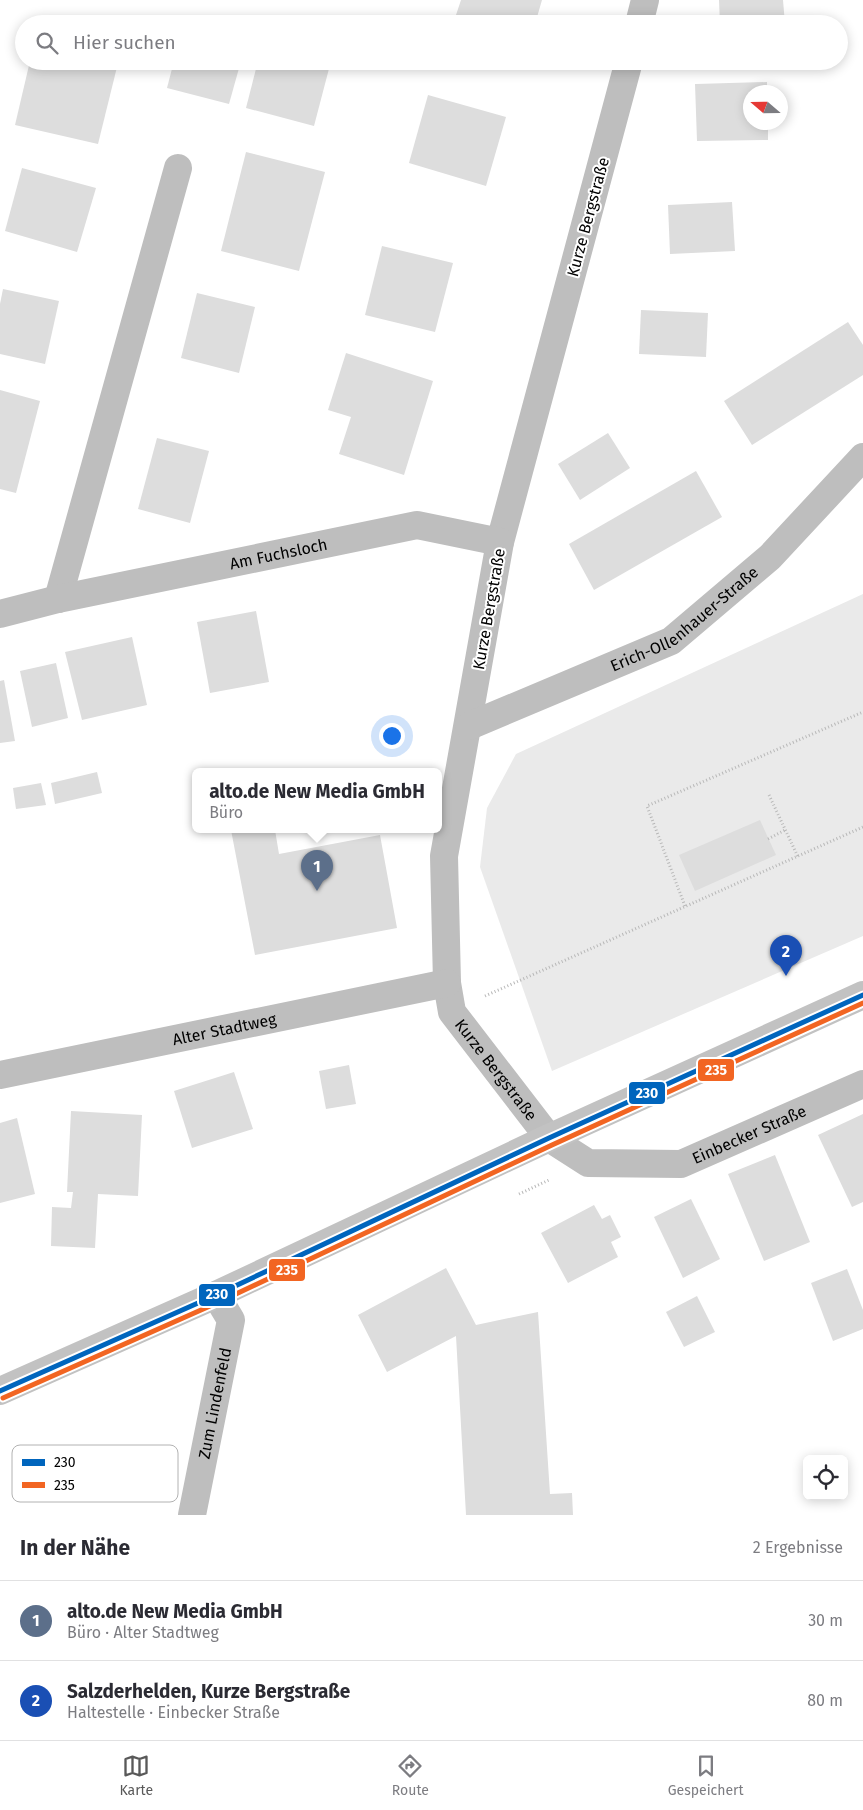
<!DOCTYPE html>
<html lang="de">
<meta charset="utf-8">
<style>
:root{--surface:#fff;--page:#f2f2f3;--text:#2b2b33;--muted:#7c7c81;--line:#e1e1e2;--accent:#595959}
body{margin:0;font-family:"Fira Sans",sans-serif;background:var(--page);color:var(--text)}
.controls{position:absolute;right:15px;bottom:15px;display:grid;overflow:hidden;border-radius:8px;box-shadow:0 2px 12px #0003}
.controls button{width:45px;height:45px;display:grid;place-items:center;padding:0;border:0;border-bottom:1px solid var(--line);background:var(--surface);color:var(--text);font:25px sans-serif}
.compass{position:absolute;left:743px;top:85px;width:45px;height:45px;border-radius:50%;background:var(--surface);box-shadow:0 2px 12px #0003;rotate:290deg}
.you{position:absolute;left:391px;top:735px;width:18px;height:18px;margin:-12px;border:4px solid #fff;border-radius:50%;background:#1a73e8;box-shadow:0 0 0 8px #1a73e833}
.badge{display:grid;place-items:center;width:32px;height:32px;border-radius:50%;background:var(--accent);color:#fff;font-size:16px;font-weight:700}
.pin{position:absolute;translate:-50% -41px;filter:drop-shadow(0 1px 2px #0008)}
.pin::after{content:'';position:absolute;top:26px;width:18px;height:15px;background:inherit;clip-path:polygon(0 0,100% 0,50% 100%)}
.popup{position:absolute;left:192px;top:768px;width:250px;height:65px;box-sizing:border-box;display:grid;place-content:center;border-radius:8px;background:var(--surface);filter:drop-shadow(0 1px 4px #0005);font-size:16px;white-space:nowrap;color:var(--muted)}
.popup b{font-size:19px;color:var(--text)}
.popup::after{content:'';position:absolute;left:50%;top:100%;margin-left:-10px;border:10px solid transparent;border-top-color:var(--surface)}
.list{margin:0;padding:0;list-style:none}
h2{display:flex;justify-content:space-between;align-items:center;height:65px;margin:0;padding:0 20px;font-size:21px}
h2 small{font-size:16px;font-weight:400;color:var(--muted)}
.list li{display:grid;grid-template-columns:32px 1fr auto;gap:15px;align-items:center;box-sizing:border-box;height:80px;padding:0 20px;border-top:1px solid var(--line)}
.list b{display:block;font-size:19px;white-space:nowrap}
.list p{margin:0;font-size:16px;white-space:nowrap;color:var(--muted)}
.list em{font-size:16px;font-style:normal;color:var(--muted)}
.icon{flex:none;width:28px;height:28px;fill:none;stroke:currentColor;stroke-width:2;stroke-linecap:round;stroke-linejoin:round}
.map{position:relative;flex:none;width:863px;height:1515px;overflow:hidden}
.search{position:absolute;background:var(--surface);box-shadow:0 2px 12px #0003;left:15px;right:15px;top:15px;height:55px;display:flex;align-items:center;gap:12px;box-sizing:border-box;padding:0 18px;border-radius:28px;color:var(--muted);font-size:19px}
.sheet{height:225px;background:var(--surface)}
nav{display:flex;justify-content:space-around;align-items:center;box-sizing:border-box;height:70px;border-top:1px solid var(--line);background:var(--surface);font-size:14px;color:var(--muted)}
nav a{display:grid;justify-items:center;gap:2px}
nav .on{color:var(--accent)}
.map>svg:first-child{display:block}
.green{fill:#eaeaea}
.building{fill:#ddd}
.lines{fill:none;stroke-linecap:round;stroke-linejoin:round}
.path{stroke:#b8b8b8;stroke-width:3;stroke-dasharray:1 2.5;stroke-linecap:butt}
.street{stroke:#bebebe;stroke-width:28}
.secondary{stroke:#c2c2c2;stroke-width:28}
.bus-1-casing{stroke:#fff;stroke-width:9}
.bus-2-casing{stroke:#fff;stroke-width:9}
.bus-1{stroke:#0065bd;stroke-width:5}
.bus-2{stroke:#f26522;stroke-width:5}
.labels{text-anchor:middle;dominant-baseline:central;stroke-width:4;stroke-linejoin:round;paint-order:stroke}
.street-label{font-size:16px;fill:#000;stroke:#fff}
.key{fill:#fff;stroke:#b2b2b2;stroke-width:1}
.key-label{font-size:14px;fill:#000}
.line-badge{stroke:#fff;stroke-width:2}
.badge-label{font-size:14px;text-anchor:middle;font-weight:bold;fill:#fff}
</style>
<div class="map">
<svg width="863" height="1515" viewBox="0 0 863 1515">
<rect width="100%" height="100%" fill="#fff"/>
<path class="green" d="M863,594V936L552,1071L480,867L487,808L516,754Z"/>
<g class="building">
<path d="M461,0H542L535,24H472L455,18Z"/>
<path d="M719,0H783L785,24H720Z"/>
<path d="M30,61H91L117,67L98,144L15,125Z"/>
<path d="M174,61H241L229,104L167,88Z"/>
<path d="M258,61H331L314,126L246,108Z"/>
<path d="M767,82V92H750V122H768V140L697,141L695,84Z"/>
<path d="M428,95L506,117L486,186L409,163Z"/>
<path d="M246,152L325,172L299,271L221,251Z"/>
<path d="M22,168L96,188L77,252L5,231Z"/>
<path d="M732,202L735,251L670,254L668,205Z"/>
<path d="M382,246L453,263L435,332L365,315Z"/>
<path d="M3,289L59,301L45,364L0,354V304Z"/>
<path d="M197,293L255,307L239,373L181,358Z"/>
<path d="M641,310L708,313L706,357L639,354Z"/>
<path d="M848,322L863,345V375L752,445L724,401Z"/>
<path d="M346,353L433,381L404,475L339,454L351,417L328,410Z"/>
<path d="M0,390L40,401L16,493L0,489Z"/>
<path d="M608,433L630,468L580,500L558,464Z"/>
<path d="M157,438L209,451L190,523L138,509Z"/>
<path d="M696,471L722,517L594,590L569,544Z"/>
<path d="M256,611L269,682L210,693L197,622Z"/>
<path d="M132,637L147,705L82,720L65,652Z"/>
<path d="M56,663L68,718L32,727L20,671Z"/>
<path d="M4,680L15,741L0,743V681Z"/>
<path d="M97,772L102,793L55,804L51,783Z"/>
<path d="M41,783L46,805L16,809L13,788Z"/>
<path d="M760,820L776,855L695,891L679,855Z"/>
<path d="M231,830H275L279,854L380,835L397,928L255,955Z"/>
<path d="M349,1065L356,1104L326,1109L319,1071Z"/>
<path d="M234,1072L253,1129L192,1148L174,1091Z"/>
<path d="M71,1111L142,1115L138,1196L98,1194L95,1248L51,1246L52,1207L71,1208L73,1192H67Z"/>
<path d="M863,1114V1202L852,1207L818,1135Z"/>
<path d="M17,1118L35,1194L0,1203V1123Z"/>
<path d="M775,1155L810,1242L764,1261L728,1174Z"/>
<path d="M691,1199L720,1259L683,1278L654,1217Z"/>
<path d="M594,1205L602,1219L610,1215L621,1237L611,1242L618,1257L568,1283L541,1233Z"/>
<path d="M446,1268L476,1325L538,1312L550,1494L572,1493L573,1515H466L456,1336L387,1372L358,1315Z"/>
<path d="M847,1269L863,1310V1329L833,1341L811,1283Z"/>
<path d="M697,1296L715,1332L684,1347L666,1312Z"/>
</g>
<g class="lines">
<g class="path">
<path d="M769,795L798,857"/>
<path d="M768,839L785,830"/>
<path d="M685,906L647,806L863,712"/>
<path d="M485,996L863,827"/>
<path d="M519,1194L549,1180"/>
</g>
<g class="street">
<path d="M639,24L645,0"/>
<path id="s1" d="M629,61L500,542L444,856L447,983L452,1012L549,1138L588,1163L681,1164L863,1084"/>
<path d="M58,599L178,168"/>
<path id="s2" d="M0,614L58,599L417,525L500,542"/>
<path id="s3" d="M469,726L671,641L770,557L863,457"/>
<path id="s4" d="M0,1075L447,983"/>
<path id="s5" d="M192,1515L231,1320L216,1295"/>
</g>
<path class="secondary" d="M0,1391L216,1295L549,1138L863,995"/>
<defs>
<path id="bus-1" d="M0,1391L216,1295L549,1138L863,995"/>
<path id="bus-2" d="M3,1398L219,1302L552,1145L863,1003"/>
</defs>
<use href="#bus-1" class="bus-1-casing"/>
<use href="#bus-2" class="bus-2-casing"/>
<use href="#bus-1" class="bus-1"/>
<use href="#bus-2" class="bus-2"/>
</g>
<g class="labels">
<g class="street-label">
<text transform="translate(588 217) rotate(-75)">Kurze Bergstraße</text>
<text stroke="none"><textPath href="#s2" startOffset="285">Am Fuchsloch</textPath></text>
<text transform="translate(489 609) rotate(-80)">Kurze Bergstraße</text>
<text stroke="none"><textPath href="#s3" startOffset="242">Erich-Ollenhauer-Straße</textPath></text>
<text stroke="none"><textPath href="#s4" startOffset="229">Alter Stadtweg</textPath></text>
<text stroke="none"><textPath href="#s1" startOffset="1046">Kurze Bergstraße</textPath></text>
<text stroke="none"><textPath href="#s1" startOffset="1346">Einbecker Straße</textPath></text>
<text stroke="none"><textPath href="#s5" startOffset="114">Zum Lindenfeld</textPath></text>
</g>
</g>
<rect x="12" y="1445" width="166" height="57" rx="8" class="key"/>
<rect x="22" y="1459" width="23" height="7" fill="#0065bd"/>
<rect x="22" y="1482" width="23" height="6" fill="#f26522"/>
<g class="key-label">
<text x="54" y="1467">230</text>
<text x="54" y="1490">235</text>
</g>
<g class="line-badge">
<rect x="697" y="1058" width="38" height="24" rx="5" fill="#f26522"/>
<rect x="628" y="1081" width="38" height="24" rx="5" fill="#0065bd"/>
<rect x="268" y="1258" width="38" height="24" rx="5" fill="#f26522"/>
<rect x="198" y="1283" width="38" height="24" rx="5" fill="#0065bd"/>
</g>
<g class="badge-label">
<text x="716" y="1075">235</text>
<text x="647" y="1098">230</text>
<text x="287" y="1275">235</text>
<text x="217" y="1299">230</text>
</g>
</svg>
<div class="controls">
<button><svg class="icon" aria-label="locate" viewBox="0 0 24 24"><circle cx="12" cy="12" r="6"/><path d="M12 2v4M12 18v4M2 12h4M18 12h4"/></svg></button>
</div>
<svg class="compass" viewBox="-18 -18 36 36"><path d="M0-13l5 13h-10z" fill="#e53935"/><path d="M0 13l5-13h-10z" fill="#7c7c81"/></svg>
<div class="you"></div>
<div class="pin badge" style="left:317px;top:891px;background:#5c6f8a">1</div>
<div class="popup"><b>alto.de New Media GmbH</b>Büro</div>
<div class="pin badge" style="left:786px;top:976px;background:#1a4fb4">2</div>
<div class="search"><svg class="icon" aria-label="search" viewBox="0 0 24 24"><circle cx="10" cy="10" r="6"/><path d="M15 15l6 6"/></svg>Hier suchen</div>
</div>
<section class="sheet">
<h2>In der Nähe<small>2 Ergebnisse</small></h2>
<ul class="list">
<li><span class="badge" style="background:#5c6f8a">1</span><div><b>alto.de New Media GmbH</b><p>Büro · Alter Stadtweg</p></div><em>30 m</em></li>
<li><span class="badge" style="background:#1a4fb4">2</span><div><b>Salzderhelden, Kurze Bergstraße</b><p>Haltestelle · Einbecker Straße</p></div><em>80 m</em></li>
</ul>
</section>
<nav>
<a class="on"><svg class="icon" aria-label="map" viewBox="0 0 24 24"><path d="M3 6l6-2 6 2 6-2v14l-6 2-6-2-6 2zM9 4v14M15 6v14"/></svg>Karte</a>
<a><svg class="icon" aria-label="directions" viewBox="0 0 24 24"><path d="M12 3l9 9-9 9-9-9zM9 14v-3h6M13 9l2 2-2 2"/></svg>Route</a>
<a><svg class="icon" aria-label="saved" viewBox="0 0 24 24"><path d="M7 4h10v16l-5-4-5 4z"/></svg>Gespeichert</a>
</nav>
